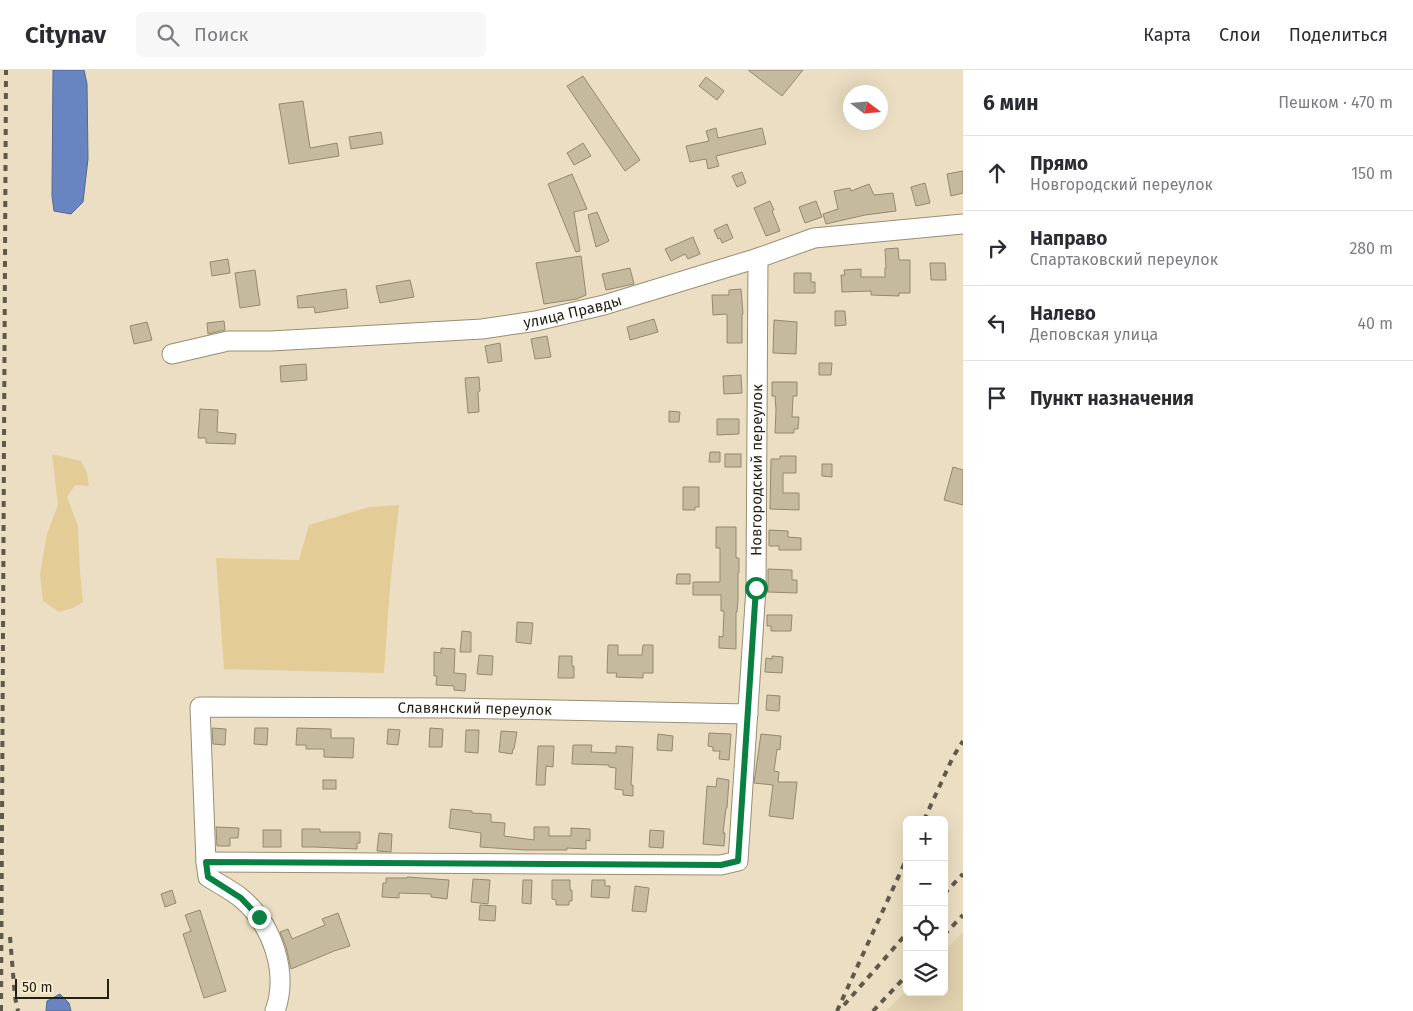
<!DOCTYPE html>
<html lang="ru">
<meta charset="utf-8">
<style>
:root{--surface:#fff;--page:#f7f7f7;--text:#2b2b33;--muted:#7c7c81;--line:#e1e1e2}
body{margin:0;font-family:"Fira Sans",sans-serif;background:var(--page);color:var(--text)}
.controls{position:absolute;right:15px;bottom:15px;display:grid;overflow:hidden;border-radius:8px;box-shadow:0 5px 20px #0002}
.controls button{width:45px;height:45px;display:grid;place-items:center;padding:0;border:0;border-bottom:1px solid var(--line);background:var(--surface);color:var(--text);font:25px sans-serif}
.compass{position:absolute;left:843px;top:15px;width:45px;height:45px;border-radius:50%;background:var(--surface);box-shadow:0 5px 20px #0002;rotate:106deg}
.scale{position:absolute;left:15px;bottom:12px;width:94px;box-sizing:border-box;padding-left:5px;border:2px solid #231f15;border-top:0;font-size:14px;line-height:18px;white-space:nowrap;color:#231f15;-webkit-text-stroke:4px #f8ecd0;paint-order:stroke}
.stop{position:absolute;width:15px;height:15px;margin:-11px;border:4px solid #0b8043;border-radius:50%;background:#fff}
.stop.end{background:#0b8043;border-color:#fff;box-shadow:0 1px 5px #0008}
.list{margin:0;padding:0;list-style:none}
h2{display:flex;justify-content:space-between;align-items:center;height:65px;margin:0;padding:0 20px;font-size:21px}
h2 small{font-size:16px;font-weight:400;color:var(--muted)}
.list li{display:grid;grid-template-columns:32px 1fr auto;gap:15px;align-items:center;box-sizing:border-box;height:75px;padding:0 20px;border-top:1px solid var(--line)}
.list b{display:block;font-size:19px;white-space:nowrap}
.list p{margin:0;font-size:16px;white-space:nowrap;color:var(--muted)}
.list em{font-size:16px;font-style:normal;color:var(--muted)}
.icon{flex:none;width:28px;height:28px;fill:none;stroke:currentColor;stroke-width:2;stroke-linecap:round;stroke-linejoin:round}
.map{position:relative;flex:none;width:963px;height:941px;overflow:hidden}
header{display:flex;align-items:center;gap:30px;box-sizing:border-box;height:70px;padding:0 25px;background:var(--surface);border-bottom:1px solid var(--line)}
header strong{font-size:24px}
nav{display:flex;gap:28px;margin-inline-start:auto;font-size:18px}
.search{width:350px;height:45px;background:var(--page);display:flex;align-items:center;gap:12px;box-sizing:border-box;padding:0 18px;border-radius:8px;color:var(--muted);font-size:19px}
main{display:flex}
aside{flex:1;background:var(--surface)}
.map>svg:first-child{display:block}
.built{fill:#e1d2af}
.green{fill:#e3cc96}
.water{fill:#6885c2;stroke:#53668e}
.building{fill:#c5b99e;stroke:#94896f}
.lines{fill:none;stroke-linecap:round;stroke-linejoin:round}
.minor-casing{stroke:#998e74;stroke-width:21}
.minor{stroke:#fff;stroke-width:19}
.rail{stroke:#5f594a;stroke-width:4;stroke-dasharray:6 6;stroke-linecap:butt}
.route{stroke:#0b8043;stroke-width:6}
.labels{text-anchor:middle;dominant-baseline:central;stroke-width:4.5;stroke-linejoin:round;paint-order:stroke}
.street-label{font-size:15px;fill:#231f15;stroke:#f8ecd0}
</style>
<header>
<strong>Citynav</strong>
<div class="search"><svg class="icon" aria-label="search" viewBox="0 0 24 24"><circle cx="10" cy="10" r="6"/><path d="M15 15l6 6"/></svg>Поиск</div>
<nav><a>Карта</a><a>Слои</a><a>Поделиться</a></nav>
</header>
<main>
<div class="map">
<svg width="963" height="941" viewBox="0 0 963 941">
<rect width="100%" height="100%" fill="#ebdec3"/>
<path class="built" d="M963,862V941H886L907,920V922H944V881Z"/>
<g class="green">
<path d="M52,384L81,391L87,403L89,416L75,415L67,427L78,456L80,502L83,532L73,538L59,542L43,531L40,504L47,464L58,435Z"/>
<path d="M399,435L390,516L384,603L224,599L216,488L299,490L309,455L369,437Z"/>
</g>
<g class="water">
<path d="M53,0H84L87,14L88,89L83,132L71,144L54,141L52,126Z"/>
<path d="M60,924L69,933L71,941H46L47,931Z"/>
</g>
<g class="building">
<path d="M748,0H803L782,26Z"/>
<path d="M583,6L640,90L625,101L567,16Z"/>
<path d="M706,7L724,21L717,30L699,16Z"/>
<path d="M303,31L310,78L337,73L339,86L289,94L279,34Z"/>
<path d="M716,58L718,68L762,58L766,74L716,86L719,96L708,99L706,89L690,92L686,76L709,71L706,61Z"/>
<path d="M381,62L383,74L351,79L349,67Z"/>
<path d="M583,73L591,86L574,95L567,83Z"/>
<path d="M963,101V123L951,126L947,104Z"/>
<path d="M742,102L746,113L737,117L732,106Z"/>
<path d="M572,104L587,139L574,142L580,181L576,182L548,114Z"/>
<path d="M925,113L930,133L916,136L911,117Z"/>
<path d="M869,114L874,125L893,123L896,141L865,145L826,154L823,144L838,139L834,121L850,118L851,121Z"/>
<path d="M770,131L774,140L772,141L780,161L766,166L754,138Z"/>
<path d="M816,131L822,147L805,153L799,137Z"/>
<path d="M597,142L609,171L596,177L588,145Z"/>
<path d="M727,154L733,168L722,173L720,168L718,169L714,160Z"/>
<path d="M693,167L700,184L688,189L685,184L671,191L665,179Z"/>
<path d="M898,178L899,190H910V223H899V226L871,225V221L842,222L841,205H845L844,200L861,199V207H885V198H886L885,179Z"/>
<path d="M581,186L586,225L577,229L544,234L536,193Z"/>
<path d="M228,189L230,203L212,206L210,192Z"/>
<path d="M930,193H945L946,210H931Z"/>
<path d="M630,198L634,214L606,220L602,204Z"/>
<path d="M255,200L260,235L240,238L235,203Z"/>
<path d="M794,203H811V212H815V223H794Z"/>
<path d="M410,210L414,227L380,233L376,216Z"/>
<path d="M346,219L348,238L315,243L314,237L298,238L297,226Z"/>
<path d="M741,219L743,244H742V273H727V245L726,244L713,245L712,225H729V220Z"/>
<path d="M835,241H845L846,255L835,256Z"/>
<path d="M654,249L658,262L630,270L627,257Z"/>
<path d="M774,250L797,252L796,284L773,283Z"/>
<path d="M224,251L225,260L208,264L207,253Z"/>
<path d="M147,252L152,270L134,274L130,256Z"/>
<path d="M547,266L551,287L535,289L531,269Z"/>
<path d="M500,273L502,291L488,293L485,276Z"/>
<path d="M819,293H832L831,305H819Z"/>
<path d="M306,294L307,310L281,312L280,296Z"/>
<path d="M741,305L742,323L724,324L723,306Z"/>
<path d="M479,307L480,321L478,322L479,342L468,343L465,308Z"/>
<path d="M772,312H797V326H793L792,347H799L798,359H794V363H775L776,340L775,326H772Z"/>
<path d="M200,339L218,340L217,362L236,364L235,374L206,373V368H198Z"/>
<path d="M669,341L680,342L679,352H669Z"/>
<path d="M717,349H739V364L717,365Z"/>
<path d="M710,382H720V392H709Z"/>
<rect x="725" y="384" width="16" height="13"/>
<path d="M780,386H796V403H783V423H799V440L770,439L771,389H780Z"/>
<path d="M822,394H832V407L822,406Z"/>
<path d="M953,397L963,400V435L944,430Z"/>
<path d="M683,417H699V437H695V440H683Z"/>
<path d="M716,457H736V488H739V503H738V529L737,542H736V579L719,578V566L723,567L724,541H721V525H693V512H720V478H716Z"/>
<path d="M769,460L788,461V467L801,468V480H779V476H769Z"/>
<path d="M768,499L792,500V510H797V523L768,522Z"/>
<path d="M677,504H690V514H676Z"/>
<path d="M767,545H792L791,561H771V556H767Z"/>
<path d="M517,552L533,553L531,574L516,572Z"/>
<path d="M462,561L471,562V582H460Z"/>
<path d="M608,575H618V585H642L643,575H653V603H643V608L616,607L617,603H607Z"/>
<path d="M441,578L455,579L454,603L466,604L465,621L454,620V616L436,615L437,606H434V582L441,583Z"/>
<path d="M479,585L493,586L492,605L477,604Z"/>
<path d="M559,586H572V596H574V608H558Z"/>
<path d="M772,586L783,587L782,603L765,602L766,588L772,589Z"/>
<path d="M767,625L780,626L779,641L766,640Z"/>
<path d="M212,658L226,659L225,675L213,674Z"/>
<path d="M255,658H268L267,675L254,674Z"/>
<path d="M297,658L331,659V668H354L353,688L324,687V679H306V675H296Z"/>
<path d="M430,658L443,659L442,677H429Z"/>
<path d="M388,659L400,660L398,675L387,674Z"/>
<path d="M466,660H479L478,683L465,682Z"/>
<path d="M501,661L517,662L514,679H513L512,684L499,682Z"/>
<path d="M709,663L731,664L729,690L719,689L720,681H713V677L708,676Z"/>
<path d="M658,664L673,666L672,681L657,680Z"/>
<path d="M761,664L781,666L780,680L777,679L774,701L779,702L778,712H797L793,749L769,746L773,715L754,713Z"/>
<path d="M573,675H592L591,682L616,683V676L633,677L631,715H633V726L623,725V720L615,719L616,698L609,697V695L572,694Z"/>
<path d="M538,676H554L553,697L546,696L545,715H536Z"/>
<path d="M717,708L729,710L727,738H726L723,763H725L724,776L703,774L707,716L716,717Z"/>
<rect x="323" y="710" width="13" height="9"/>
<path d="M451,739L472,741V743L491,744V752L505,753L504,766L534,770V757H549V766H571V758L590,759V771L586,770V779L567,778V780H524L480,777L481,763L449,758Z"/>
<path d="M216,757L239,758L238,768H230V776H217Z"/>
<path d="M302,759H320V762H360V773H357V779L315,777H302Z"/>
<rect x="263" y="760" width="18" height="17"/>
<path d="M650,760L664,761L663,778L649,777Z"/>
<path d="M379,763L392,764L391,782L377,781Z"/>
<path d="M407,807L449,810L447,829L431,827V824L399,823V828L382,827L383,813H386V808H407Z"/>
<path d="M473,809L490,810L488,834L471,832Z"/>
<path d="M523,810H532L531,834L522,833Z"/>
<path d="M552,810H570V820H572V831H569V835H556V830L552,829Z"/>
<path d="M592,810H605V816H610L609,828L591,827Z"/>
<path d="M635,816L649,818L646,842L632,841Z"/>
<path d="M172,820L176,833L165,837L161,824Z"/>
<path d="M480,835L496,836L495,851L479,850Z"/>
<path d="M200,840L226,921L204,928L183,864L191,861L185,845Z"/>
<path d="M338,843L350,876L334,881L291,899L286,877L280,862L288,859L292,869L325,855L322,849Z"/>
</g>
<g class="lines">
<defs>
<g id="minor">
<path id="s1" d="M172,284L228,271H271L482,259L536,251L604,235L758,188L814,168L963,154"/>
<path id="s2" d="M206,792L721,795L738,791L756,518L758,188"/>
<path id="s3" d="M275,941C289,902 272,854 241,828C231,820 219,814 208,807L206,792L200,637L455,638L748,644"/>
</g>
</defs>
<use href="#minor" class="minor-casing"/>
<use href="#minor" class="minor"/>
<g class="rail">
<path d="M924,750L953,687L963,671"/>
<path d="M944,824L963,804"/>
<path d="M944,865L963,845"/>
<path d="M10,867L15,927L18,941"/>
<path d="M844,935L907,863"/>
<path d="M1,941L6,0"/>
<path d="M837,941L907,788"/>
<path d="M873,941L907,905"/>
</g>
</g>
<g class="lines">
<path class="route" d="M259,847L241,828L208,807L206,792L721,795L738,791L756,518"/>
</g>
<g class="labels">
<g class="street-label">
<text stroke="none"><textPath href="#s1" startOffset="404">улица Правды</textPath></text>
<text stroke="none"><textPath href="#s2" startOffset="924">Новгородский переулок</textPath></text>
<text stroke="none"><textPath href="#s3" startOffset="609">Славянский переулок</textPath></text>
</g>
</g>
</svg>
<div class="controls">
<button>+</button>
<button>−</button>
<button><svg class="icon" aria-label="locate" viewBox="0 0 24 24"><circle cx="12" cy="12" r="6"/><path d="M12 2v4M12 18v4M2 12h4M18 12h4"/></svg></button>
<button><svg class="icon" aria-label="layers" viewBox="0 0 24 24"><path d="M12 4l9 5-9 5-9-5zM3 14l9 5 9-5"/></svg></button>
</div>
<svg class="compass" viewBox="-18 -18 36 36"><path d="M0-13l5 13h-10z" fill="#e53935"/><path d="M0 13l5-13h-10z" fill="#7c7c81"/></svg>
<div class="scale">50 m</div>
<div class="stop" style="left:756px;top:518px"></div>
<div class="stop end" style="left:259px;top:847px"></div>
</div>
<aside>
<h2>6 мин<small>Пешком · 470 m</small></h2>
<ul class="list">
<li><svg class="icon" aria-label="ahead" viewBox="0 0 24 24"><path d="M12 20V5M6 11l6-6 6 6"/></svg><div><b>Прямо</b><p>Новгородский переулок</p></div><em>150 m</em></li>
<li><svg class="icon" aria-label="right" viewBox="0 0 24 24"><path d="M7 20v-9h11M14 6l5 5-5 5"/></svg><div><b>Направо</b><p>Спартаковский переулок</p></div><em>280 m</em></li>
<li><svg class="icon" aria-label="left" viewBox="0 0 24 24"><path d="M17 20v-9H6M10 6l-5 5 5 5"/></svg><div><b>Налево</b><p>Деповская улица</p></div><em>40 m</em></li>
<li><svg class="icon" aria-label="arrive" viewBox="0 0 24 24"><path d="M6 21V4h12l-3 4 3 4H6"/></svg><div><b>Пункт назначения</b></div></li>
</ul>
</aside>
</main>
